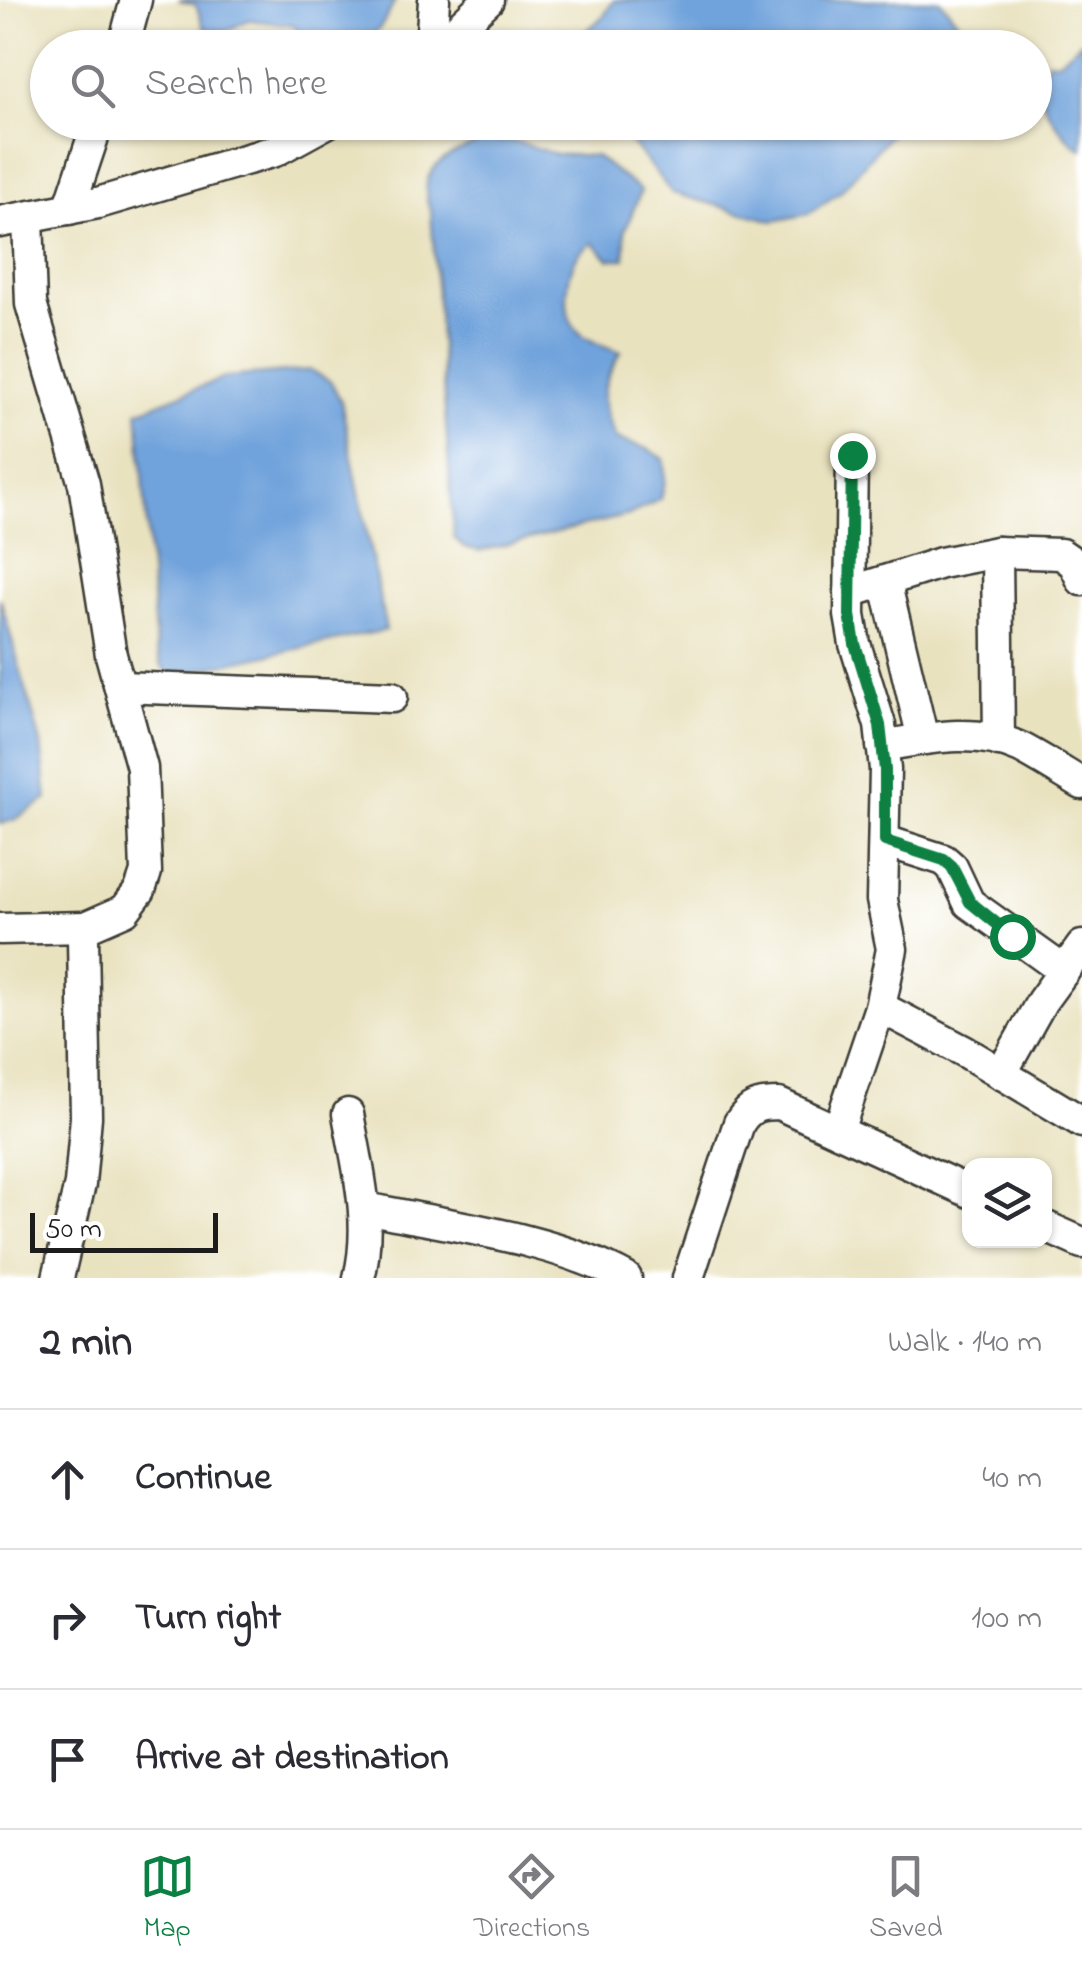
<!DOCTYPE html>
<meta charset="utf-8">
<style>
:root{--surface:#fff;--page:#f7f7f7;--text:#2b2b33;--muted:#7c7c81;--line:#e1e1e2;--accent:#0b8043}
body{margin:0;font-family:"Indie Flower",sans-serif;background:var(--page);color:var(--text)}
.controls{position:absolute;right:30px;bottom:30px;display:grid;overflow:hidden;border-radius:20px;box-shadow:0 2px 8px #0004}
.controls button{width:90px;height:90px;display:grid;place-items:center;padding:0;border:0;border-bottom:2px solid var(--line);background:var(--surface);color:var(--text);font:50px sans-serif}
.scale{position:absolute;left:30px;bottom:25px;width:188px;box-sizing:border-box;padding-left:10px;border:5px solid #1c1c1c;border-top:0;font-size:28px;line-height:35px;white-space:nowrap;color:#1c1c1c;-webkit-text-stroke:8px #fff;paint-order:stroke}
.stop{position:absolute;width:30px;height:30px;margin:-22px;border:8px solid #0b8043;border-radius:50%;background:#fff}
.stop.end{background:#0b8043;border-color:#fff;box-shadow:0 2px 10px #0008}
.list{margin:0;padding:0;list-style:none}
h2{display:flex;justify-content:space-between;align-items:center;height:130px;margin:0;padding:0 40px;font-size:42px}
h2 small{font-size:32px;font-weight:400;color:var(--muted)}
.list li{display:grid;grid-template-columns:65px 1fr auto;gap:30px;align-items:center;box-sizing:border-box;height:140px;padding:0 40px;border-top:2px solid var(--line)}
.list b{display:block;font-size:38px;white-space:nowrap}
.list em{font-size:32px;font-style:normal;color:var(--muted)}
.icon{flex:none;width:55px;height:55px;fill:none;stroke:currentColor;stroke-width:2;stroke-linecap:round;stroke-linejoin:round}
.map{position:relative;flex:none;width:1082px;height:1278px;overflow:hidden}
.search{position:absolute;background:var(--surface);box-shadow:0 2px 8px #0004;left:30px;right:30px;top:30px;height:110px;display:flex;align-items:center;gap:25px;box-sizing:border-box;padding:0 35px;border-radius:55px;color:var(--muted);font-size:38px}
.sheet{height:550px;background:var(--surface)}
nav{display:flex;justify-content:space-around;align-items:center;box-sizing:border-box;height:140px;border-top:2px solid var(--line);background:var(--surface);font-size:28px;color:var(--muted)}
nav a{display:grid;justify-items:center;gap:5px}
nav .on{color:var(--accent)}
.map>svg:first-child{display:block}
.water{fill:#6fa2db;stroke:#465f7c;stroke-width:2.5}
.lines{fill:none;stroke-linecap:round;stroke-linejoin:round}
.minor-casing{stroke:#3b3a34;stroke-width:35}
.minor{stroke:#fff;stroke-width:30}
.route{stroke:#0b8043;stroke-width:12}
</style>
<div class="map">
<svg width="1082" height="1278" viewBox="0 0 1082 1278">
<rect width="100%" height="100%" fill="#fff"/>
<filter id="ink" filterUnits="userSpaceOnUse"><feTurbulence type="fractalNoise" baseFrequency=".01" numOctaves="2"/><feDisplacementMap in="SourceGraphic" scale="20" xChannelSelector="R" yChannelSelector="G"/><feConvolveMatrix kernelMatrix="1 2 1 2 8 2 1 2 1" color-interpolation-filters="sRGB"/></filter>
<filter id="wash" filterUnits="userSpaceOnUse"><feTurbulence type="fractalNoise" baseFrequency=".0048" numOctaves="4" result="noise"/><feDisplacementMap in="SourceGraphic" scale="40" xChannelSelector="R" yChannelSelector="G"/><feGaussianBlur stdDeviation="2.25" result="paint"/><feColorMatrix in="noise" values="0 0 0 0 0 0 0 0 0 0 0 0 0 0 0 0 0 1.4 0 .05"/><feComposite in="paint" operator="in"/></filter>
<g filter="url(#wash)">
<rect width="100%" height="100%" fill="#e9e2bf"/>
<g class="water">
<path d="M178,0H395C375,49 355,48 307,48L294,25L248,20L227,31L204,28L196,5Z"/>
<path d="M614,0H940L959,23L956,47H576L577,38L603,17Z"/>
<path d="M1082,41V149C1067,142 1043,109 1040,92C1038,81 1044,71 1048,61L1057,62Z"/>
<path d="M615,123H900L840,192L808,214L773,221L672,193Z"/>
<path d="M487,139L515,141L555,154L595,156L641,191L625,230V259H609L593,243C592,243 581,251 580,253C566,269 561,314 577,330C588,342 607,346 621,352C599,387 599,401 616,439L648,449L664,459L665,481L661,499L629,515L480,551L464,547L454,538L431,212C412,165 452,154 487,139Z"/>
<path d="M310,370L331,382L341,401L386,630L172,675L162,667L156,649L138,411L226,377Z"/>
<path d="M0,598L41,743L47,799L14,820L0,824Z"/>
</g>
</g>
<g filter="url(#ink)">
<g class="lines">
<defs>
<g id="minor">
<path d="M123,48L136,0"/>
<path d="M431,48L434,0"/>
<path d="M437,48L488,0"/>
<path d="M69,209L98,122"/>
<path d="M28,217L31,304L84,484L111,655L142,768L146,872L140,890L125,910L86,927L83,937L86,1117L80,1184L58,1278"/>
<path d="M0,222L98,203L275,151L328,122"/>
<path d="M997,552L999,741"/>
<path d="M885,581L923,739"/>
<path d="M850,592L941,563L997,552L1061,554L1074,563L1082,580"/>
<path d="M120,687L392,697"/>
<path d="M882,746C928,738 977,727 1021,748C1042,759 1062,772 1082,784"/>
<path d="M885,841L944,860L952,867L969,903L1064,971"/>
<path d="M0,929L86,927"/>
<path d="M880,1007L964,1051L1082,1122"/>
<path d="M1001,1074L1042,1001L1082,946"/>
<path d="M348,1114C358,1169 373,1223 359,1278"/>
<path d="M838,1131L880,1007L892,949L882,900L885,769L880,725L855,644L850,615L852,455"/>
<path d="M365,1208C447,1225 554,1238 626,1278"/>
<path d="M1044,1226L1082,1243"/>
<path d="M688,1278L739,1123C750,1106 759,1104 779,1104L970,1192"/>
</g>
</defs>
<use href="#minor" class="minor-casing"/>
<use href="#minor" class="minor"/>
</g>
</g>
<g class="lines" filter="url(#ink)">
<path class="route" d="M852,455L850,615L855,644L880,725L885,770V841L944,860L952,867L970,902L1012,936"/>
</g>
</svg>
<div class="controls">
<button><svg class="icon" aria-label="layers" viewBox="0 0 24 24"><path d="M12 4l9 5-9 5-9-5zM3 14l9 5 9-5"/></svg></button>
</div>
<div class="scale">50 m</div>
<div class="stop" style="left:1012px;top:936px"></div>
<div class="stop end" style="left:852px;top:455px"></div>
<div class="search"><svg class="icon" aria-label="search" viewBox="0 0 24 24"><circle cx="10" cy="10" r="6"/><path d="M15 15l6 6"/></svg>Search here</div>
</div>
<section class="sheet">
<h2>2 min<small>Walk · 140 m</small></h2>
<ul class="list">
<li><svg class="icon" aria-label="ahead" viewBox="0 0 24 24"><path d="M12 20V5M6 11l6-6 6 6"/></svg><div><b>Continue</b></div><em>40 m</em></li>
<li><svg class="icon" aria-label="right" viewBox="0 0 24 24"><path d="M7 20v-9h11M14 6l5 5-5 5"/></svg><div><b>Turn right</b></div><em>100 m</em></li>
<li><svg class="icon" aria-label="arrive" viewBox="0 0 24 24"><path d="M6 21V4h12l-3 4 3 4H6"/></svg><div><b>Arrive at destination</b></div></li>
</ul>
</section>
<nav>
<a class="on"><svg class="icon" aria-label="map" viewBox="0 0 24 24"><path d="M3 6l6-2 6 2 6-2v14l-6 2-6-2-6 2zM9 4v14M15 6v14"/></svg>Map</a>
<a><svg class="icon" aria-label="directions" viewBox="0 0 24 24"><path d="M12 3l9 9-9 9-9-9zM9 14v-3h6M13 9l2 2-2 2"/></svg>Directions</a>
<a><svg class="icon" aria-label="saved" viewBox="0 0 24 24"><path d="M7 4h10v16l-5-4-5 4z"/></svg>Saved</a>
</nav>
